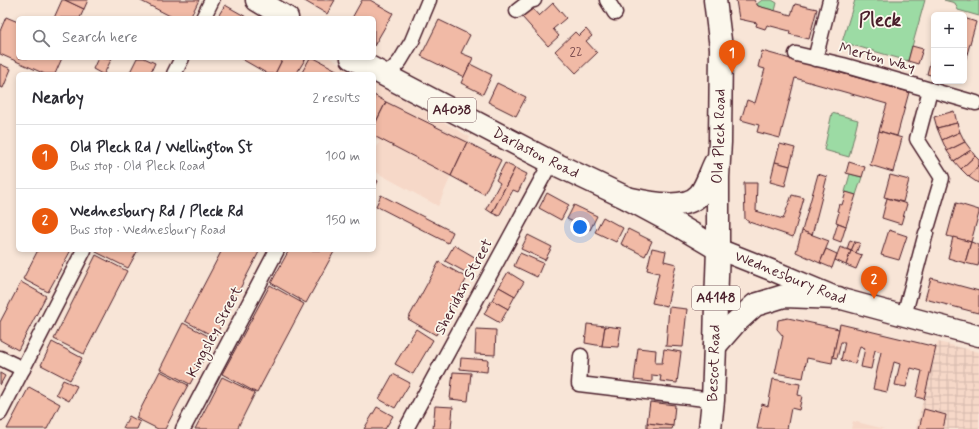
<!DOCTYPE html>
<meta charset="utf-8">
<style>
:root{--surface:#fff;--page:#f2f2f3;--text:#2b2b33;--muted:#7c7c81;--line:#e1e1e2;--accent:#ea580c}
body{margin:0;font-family:Mynerve,sans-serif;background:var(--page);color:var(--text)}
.controls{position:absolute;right:12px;top:12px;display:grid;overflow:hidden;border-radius:6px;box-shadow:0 2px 6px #0003}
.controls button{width:36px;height:36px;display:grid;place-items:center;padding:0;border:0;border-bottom:1px solid var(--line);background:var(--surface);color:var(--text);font:20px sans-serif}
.you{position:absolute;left:580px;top:227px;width:14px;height:14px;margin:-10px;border:3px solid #fff;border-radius:50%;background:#1a73e8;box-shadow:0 0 0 6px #1a73e833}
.badge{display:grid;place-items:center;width:26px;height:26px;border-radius:50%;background:var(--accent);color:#fff;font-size:13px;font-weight:700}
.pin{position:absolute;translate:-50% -33px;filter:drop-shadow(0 1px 2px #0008)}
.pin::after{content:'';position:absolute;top:21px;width:14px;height:12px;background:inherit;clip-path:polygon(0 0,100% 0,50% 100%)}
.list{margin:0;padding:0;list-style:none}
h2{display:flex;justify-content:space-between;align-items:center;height:52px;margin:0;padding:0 16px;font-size:17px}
h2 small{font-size:13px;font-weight:400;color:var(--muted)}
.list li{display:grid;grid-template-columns:26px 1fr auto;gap:12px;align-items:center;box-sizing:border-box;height:64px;padding:0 16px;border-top:1px solid var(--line)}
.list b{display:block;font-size:15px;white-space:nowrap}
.list p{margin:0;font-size:13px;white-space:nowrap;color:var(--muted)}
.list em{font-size:13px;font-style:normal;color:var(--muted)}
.icon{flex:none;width:22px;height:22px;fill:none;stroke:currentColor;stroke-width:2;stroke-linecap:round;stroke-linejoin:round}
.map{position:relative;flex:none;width:979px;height:429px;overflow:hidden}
.search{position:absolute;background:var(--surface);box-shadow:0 2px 6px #0003;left:16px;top:16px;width:360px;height:44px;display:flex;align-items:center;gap:10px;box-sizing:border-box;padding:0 14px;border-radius:6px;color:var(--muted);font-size:15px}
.panel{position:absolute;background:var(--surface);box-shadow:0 2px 6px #0003;left:16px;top:72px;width:360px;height:180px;border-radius:6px}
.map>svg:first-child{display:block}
.built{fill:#f6d8c8}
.industrial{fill:url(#industrial-grid)}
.grass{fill:#9cdba4;stroke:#737d68}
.building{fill:#f1baa6;stroke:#4a1f2b}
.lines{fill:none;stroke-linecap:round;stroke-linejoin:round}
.street-casing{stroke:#4a1f2b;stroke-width:17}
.secondary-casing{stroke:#4a1f2b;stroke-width:23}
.primary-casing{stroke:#4a1f2b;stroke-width:25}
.highway-casing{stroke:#4a1f2b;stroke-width:25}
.street{stroke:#fbf7ec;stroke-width:14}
.secondary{stroke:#fbf7ec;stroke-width:20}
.primary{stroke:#fbf7ec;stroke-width:22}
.highway{stroke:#fbf7ec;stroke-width:22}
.labels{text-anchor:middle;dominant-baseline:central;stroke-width:3.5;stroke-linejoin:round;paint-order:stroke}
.number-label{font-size:13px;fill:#74464a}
.shield{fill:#fbf7ec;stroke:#7f6065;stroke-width:1}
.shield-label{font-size:14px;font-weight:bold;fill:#4a1f2b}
.street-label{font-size:15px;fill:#4a1f2b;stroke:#fbf7ec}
.district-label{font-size:19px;font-weight:bold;fill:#4a1f2b;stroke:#fbf7ec}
</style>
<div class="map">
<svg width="979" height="429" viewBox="0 0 979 429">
<defs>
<pattern id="industrial-grid" width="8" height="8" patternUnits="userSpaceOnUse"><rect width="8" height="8" fill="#f6d8c8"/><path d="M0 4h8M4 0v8" fill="none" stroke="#d4b9ac"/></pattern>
</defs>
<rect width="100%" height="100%" fill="#f8e5d7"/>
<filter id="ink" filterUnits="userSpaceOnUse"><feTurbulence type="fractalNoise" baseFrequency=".025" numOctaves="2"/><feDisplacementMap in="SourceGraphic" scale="8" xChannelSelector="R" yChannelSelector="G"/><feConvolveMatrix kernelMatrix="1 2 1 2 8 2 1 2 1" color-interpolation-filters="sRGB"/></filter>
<g filter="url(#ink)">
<g class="built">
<path d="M283,58H330L358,74H275Z"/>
<path d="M374,83L470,137L451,176L438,206L374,171V154L379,142L374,139Z"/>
<path d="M853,421L885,429H851Z"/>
</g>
<path class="industrial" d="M938,342L979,352V429H916L936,347Z"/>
<g class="grass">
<path d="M762,0H772L777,3L775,11L758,6L757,4Z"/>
<path d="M855,0H925L908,61L842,42Z"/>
<path d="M944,0H967L972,1L979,0V16L958,10L955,3Z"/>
<path d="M832,113L858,120L849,157L824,150Z"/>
<path d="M850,174L862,177L856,195L845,192Z"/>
</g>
<g class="building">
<path d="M62,0H65L84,9L80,18H54Z"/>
<path d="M65,0H88L84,9Z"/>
<path d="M139,0H199L190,18H174Z"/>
<path d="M303,0H335L327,14Z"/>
<path d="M362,0H370L393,13L374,46V18H352Z"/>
<path d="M736,0H754L755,2L758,6L791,15L795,4L817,9L809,39L789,34L790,31L767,25L765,29L756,26L757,23L739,19Z"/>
<path d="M553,3L566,18L553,29L559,36L548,46L522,17L532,8L539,16Z"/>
<path d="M225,5L248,18H217Z"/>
<path d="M6,17L18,22V58H62L55,74H45L0,54V31Z"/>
<path d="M964,18L976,22L964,65Z"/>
<path d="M439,20L470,35L461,53L473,58L464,77L421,56Z"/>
<path d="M586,29L592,36L586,41L597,53L576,73L555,51L575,32L579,36Z"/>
<path d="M912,46L923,49L918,64L908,61Z"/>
<path d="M934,48V76L927,74Z"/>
<path d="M762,51L909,92L897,136L879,131L887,104L795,78L780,138L757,132L759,125L741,120L747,100L755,103L765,69L758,67Z"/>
<path d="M98,58H112L104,74H102L93,69Z"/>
<path d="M137,58H144L155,63L150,74H129Z"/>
<path d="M240,58H283L275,74H268Z"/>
<path d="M283,58H306L296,74H275Z"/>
<path d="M310,58H314L344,74H301Z"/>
<path d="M0,64L11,69L3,88L0,87Z"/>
<path d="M470,64L492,75L483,94L461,83Z"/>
<path d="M497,83L526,97L516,116L488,102Z"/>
<path d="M374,95L386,102L374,126Z"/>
<path d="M386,102L467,142L451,176L374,136V126Z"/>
<path d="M954,111L957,123L937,128L934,117Z"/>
<path d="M957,123L960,132L942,140L937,128Z"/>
<path d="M879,131L902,138L893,172L870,165Z"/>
<path d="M960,132L965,142L947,151L942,140Z"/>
<path d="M467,142L501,160L484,194L451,176Z"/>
<path d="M965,142L971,150L954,161L947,151Z"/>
<path d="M780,144L795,148L790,166L775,162Z"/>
<path d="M971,150L975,156L961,169L954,161Z"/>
<path d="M975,156L979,160V165L969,177L961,169Z"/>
<path d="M775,162L790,166L785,186L770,182Z"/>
<path d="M849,162L865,167L862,177L846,173Z"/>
<path d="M505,163L515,168L492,213L486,209L500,183L496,180Z"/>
<path d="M979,165V181L978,183L969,177Z"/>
<path d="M515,168L527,174L518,192L513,190L499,216L492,213Z"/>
<path d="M818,174L827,177L812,235L802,231Z"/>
<path d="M890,175L909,180L903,202L884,197Z"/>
<path d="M374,179L378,181L374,189Z"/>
<path d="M744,183H757L756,211L783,219L792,195L804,198L793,237L749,222L745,219Z"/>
<path d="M846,192L856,195L846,226L836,222L839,212L837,211L839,204L842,205Z"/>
<path d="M547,193L569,205L561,220L539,208Z"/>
<path d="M381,195L453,232L448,243L376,206Z"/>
<path d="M887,198L907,204L901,224L882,218Z"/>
<path d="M956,203L979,210V213L971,242L947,236Z"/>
<path d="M574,205L597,216L590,230L567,219Z"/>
<path d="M603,217L623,228L616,242L595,232Z"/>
<path d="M838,223L846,226L841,242L833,239Z"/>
<path d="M628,229L652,241L645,256L621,244Z"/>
<path d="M889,230L907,236L899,260L881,255Z"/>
<path d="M802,231L829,241L820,263L796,252Z"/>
<path d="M528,235L552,247L545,260L521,249Z"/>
<path d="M953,237L971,242L965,263L948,258Z"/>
<path d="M850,240L855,242L851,251L847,249Z"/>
<path d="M855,242L860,243L856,253L851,251Z"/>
<path d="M971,242L979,245V262L978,266L965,263Z"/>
<path d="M454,245L478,259L469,274L445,261Z"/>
<path d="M840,247L851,251L846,265L835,260Z"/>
<path d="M652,248L666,251L664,261L676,264L667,306L652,303L659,273L647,270Z"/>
<path d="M826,249L837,254L832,268L820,263Z"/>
<path d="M38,250H71L48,292L23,279Z"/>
<path d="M97,250H138L128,268L96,252Z"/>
<path d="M222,250H260L215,337L185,321Z"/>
<path d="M289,250H335L306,303L271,283Z"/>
<path d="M851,251L862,255L856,269L846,265Z"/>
<path d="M520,253L543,263L537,277L514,266Z"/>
<path d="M96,255L127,271L84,354L54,339Z"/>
<path d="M439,262L467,278L436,335L408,319Z"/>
<path d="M508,272L524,282L515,296L499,287Z"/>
<path d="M931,278L979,291V308L978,313L925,299Z"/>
<path d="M21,282L46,296L18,350L0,340V322Z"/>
<path d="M270,285L304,304L257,393L222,374Z"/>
<path d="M499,287L515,296L508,309L492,300Z"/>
<path d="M492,300L508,309L500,323L484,314Z"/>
<path d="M669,307L687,309L683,347L666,346Z"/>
<path d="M788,318L839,329L833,357L832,363L807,358L803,378L775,373L783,336L777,329L778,320Z"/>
<path d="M183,323L214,339L190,384L160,369Z"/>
<path d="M587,324L605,326L602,346L585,343Z"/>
<path d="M840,324L936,347L924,399L916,397L922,371L911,368L906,387L895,385L900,364L894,362L887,392L873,389L881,352L875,350L871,369L861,367L865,348L860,346L855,364L841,360L845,342H841L837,358L833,357Z"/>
<path d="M605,326L621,328L618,347L602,346Z"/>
<path d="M416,329L433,340L413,374L395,364Z"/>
<path d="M476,329L496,330L495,355L475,354Z"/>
<path d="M52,342L82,358L70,380L41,365Z"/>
<path d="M638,348L656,350L655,363H662L664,349L681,352L677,383L660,381L661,376L652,375V382L634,380Z"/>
<path d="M461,358L488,360L487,372L460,369Z"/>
<path d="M160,371L188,385L165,429H158L136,418Z"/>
<path d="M453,372L471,373L468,401L450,399Z"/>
<path d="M0,373L5,376L0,385Z"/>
<path d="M393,374L410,383L395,408L379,399Z"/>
<path d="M222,377L255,393L237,429H195Z"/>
<path d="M773,379L800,384L798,395L802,396L799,410L791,408L787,429H757L762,404L768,406Z"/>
<path d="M63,380L77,386L69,401L56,394Z"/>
<path d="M29,387L60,404L47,429H7Z"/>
<path d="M650,402L675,405L673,426L647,423Z"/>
<path d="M435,406L453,407L451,429H433Z"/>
<path d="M377,407L393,416L385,429H364Z"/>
<path d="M924,409L946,415L943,429H919Z"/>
<path d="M129,416L140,422L137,429H125L123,428Z"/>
<path d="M647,423L673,426L672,429H647Z"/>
</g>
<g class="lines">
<defs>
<g id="street">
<path d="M607,0L615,13"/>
<path d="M517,11L530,1L534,0"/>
<path d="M203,18L212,0"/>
<path d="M796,54L843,65L976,103"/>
<path d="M815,59L830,0"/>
<path d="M174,74L182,58"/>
<path d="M387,76L400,61L412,41L429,0"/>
<path d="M928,225L942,178L917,139L930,90"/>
<path d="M904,316L926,233"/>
<path d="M581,356L579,384L713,400"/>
<path d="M0,358L23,369"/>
<path d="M0,413L84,250"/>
<path d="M183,429L277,250"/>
<path d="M406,429L551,162"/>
</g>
<g id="secondary">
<path id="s1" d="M718,249L771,270L838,298L979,336"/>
</g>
<g id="primary">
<path d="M257,0L287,18"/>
<path id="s2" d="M352,58L551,162L627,198L679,226L718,249"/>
</g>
<g id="highway">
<path d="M627,198C646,202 685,212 700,194C707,185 710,173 715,163"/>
<path d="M715,346L735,323L755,305L784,296L838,298"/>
<path id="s3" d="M710,429L713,400L715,346L716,304L718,249V177L720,142L721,48L715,0"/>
</g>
</defs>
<use href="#street" class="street-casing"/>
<use href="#secondary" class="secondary-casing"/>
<use href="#primary" class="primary-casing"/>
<use href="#highway" class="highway-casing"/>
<use href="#street" class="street"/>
<use href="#secondary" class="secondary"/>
<use href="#primary" class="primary"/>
<use href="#highway" class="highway"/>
</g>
</g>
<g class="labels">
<g class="number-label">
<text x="576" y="52">22</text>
</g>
<g class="shield">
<rect x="428" y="98" width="48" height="24" rx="3"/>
<rect x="692" y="286" width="48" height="24" rx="3"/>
</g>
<g class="shield-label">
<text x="452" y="110">A4038</text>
<text x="716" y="298">A4148</text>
</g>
<g class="street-label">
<text transform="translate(877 58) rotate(15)">Merton Way</text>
<text stroke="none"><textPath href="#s3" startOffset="293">Old Pleck Road</textPath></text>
<text stroke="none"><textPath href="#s2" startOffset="207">Darlaston Road</textPath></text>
<text stroke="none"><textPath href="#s1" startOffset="78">Wednesbury Road</textPath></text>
<text transform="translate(464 287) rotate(-62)">Sheridan Street</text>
<text transform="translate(215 332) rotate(-62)">Kingsley Street</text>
<text stroke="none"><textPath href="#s3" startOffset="66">Bescot Road</textPath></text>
</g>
<g class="district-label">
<text x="880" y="20">Pleck</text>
</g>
</g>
</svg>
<div class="controls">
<button>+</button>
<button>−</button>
</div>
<div class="you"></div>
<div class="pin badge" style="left:732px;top:73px">1</div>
<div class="pin badge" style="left:874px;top:299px">2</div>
<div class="search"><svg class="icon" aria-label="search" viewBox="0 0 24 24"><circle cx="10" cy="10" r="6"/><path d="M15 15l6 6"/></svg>Search here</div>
<section class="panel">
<h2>Nearby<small>2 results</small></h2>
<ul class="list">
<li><span class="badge">1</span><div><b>Old Pleck Rd / Wellington St</b><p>Bus stop · Old Pleck Road</p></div><em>100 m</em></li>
<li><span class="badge">2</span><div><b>Wednesbury Rd / Pleck Rd</b><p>Bus stop · Wednesbury Road</p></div><em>150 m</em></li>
</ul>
</section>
</div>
